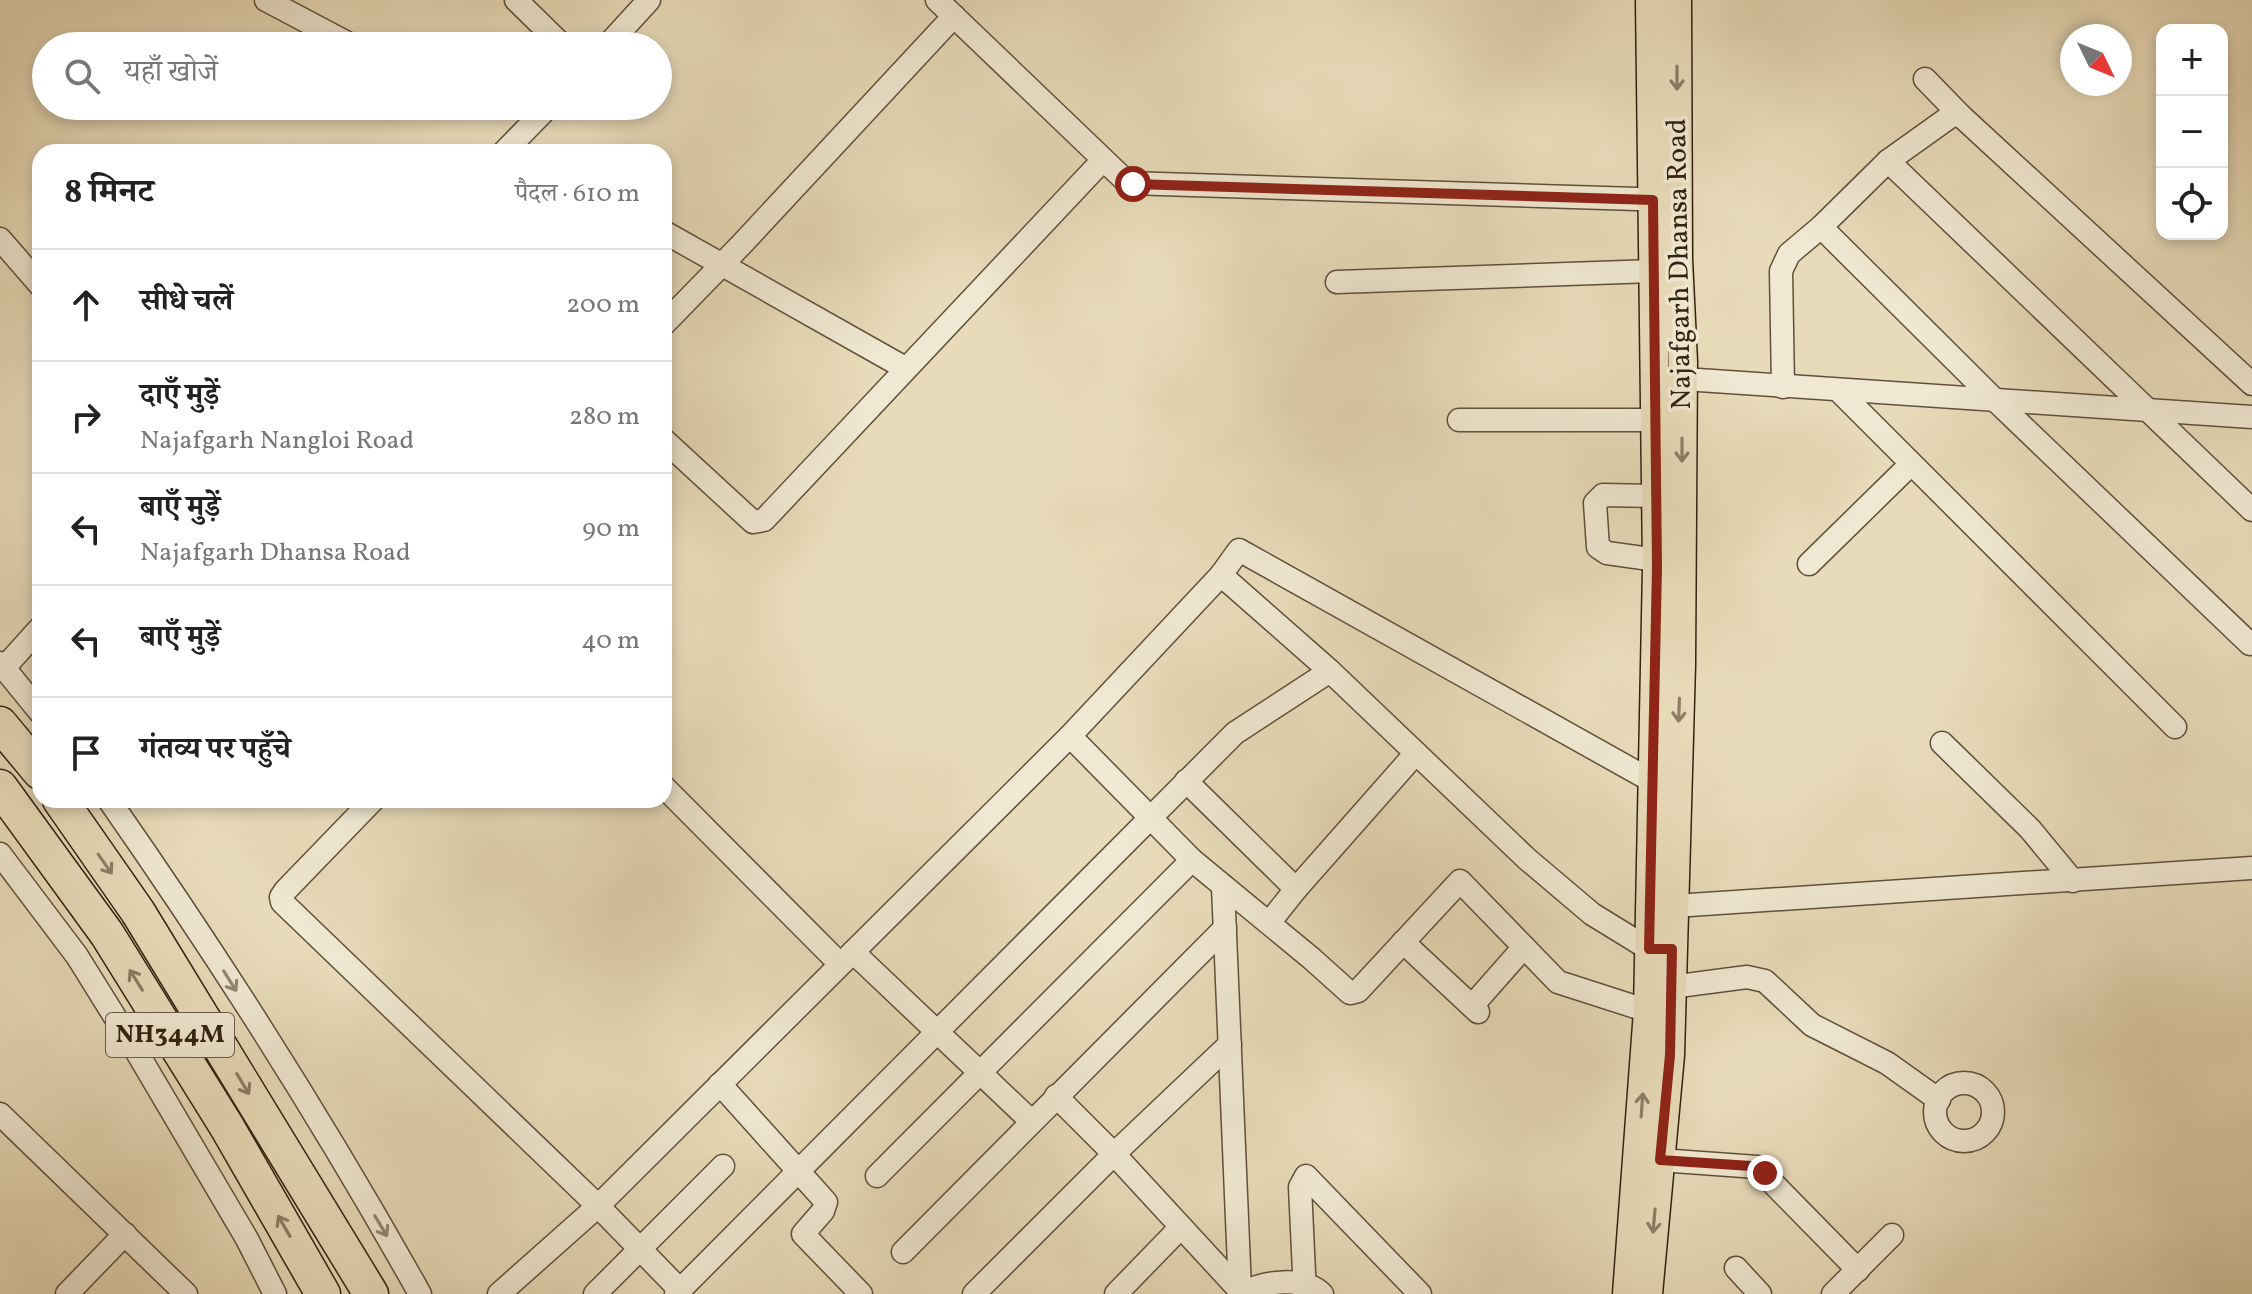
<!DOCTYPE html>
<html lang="hi">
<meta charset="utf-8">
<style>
:root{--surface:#fff;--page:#f6f6f6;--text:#222;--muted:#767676;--line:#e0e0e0}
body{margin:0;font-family:Vollkorn,"Noto Serif Devanagari",serif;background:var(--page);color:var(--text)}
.controls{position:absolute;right:24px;top:24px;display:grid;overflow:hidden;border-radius:16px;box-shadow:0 4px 12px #0003}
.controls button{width:72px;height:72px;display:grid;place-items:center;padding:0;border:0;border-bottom:2px solid var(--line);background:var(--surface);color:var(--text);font:40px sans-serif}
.compass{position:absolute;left:2060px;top:24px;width:72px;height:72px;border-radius:50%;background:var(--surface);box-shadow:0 4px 12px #0003;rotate:133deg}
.stop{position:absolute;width:24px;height:24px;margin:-18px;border:6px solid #8f2418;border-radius:50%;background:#fff}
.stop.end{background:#8f2418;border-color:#fff;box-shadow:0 2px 8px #0008}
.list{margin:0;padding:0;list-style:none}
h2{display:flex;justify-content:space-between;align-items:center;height:104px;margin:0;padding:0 32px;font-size:34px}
h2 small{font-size:26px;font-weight:400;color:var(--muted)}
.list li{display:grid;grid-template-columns:52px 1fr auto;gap:24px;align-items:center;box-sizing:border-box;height:112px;padding:0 32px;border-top:2px solid var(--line)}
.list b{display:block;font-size:30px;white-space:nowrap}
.list p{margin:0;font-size:26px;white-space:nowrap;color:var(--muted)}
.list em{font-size:26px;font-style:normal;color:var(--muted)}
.icon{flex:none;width:44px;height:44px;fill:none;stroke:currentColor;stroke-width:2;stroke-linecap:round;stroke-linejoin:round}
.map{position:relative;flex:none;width:2252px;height:1294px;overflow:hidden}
.search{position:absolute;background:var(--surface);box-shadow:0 4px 12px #0003;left:32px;top:32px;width:640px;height:88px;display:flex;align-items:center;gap:20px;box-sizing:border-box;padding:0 28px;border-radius:44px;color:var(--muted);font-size:30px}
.panel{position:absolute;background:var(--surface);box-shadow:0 4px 12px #0003;left:32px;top:144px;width:640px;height:664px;border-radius:24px}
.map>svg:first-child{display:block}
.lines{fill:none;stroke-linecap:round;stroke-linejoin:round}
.minor-casing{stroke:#60503b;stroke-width:25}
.major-casing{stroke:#321;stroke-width:31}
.highway-casing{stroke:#321;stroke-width:37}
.minor{stroke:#f0e8d2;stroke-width:22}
.major{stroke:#e8dbb9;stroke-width:28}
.highway{stroke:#e8dbb9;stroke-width:34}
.oneway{stroke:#8e7e65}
.oneway2{stroke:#928572}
.route{stroke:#8f2418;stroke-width:10}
.labels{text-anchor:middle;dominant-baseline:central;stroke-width:7;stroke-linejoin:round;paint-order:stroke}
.shield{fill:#f0e8d2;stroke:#6c5d4b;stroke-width:2}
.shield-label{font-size:26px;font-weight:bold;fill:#321}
.street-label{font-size:28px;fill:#321;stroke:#f0e8d2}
</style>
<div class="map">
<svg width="2252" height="1294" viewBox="0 0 2252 1294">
<rect width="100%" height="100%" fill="#e8dbb9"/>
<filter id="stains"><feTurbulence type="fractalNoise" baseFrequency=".0025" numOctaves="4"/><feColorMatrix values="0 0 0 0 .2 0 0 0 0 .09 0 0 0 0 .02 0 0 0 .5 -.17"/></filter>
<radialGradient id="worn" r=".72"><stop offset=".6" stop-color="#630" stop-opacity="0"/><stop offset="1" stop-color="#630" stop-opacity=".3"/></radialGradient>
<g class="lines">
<defs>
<g id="minor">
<path d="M266,0L353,46"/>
<path d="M516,0L563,46"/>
<path d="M937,0L1128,183L1669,200"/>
<path d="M607,46L649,0"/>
<path d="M1925,79L1960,115"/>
<path d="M504,152L549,106"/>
<path d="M1888,161L2252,510"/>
<path d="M1821,227L1996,401L2250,644"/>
<path d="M664,232L905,368"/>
<path d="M0,239L40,285"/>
<path d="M1337,282L1653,271"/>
<path d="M664,324L741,245L954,16"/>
<path d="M1669,378L2252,417"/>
<path d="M1783,387L1781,271L1789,254L1821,227L1888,161L1951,116L1960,115L2252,384"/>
<path d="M1838,390L2175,727"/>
<path d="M1459,420H1656"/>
<path d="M664,440L753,522L764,520L1103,160"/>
<path d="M1656,496L1603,495L1595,503L1598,547L1607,553L1657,560"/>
<path d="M1809,564L1911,464"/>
<path d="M1221,575L1239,550L1652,781"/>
<path d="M0,663L40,712"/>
<path d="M4,668L40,628"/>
<path d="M1070,736L1192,860L1311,958L1350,993L1358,991L1460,881L1558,982L1648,1011"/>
<path d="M1942,743L2030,829L2073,881"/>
<path d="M1186,781L1296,889"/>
<path d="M664,787L840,964"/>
<path d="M109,800C220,959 325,1124 420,1294"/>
<path d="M373,800L285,891L281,897L282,902L598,1206L680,1290"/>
<path d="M0,854L77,956L138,1054L247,1239L275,1294"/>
<path d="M1223,886L1240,1290"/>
<path d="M1659,907L2252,868"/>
<path d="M1269,923L1296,889L1416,753"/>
<path d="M1403,942L1478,1012"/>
<path d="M853,952L1031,1121"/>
<path d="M1671,987L1747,977L1765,981L1812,1025L1887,1063L1939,1100"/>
<path d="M1472,1006L1524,947"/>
<circle cx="1964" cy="1112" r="29"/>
<path d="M720,1084L826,1202L823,1211L803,1234L861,1294"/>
<path d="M1056,1096L1114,1154L1243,1294"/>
<path d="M0,1114L186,1294"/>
<path d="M1660,1160L1757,1167L1858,1270"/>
<path d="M877,1176L1192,860"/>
<path d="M903,1252L1225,928"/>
<path d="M1736,1268L1760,1294"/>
<path d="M67,1294L125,1234"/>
<path d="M499,1294L598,1206L1070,736L1221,575L1330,671L1527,859L1592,914L1649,949H1663"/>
<path d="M595,1294L723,1166"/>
<path d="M676,1294L1235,733L1330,671"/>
<path d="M974,1294L1114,1154L1230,1044"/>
<path d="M1116,1294L1181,1227"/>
<path d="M1242,1294C1263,1281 1304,1276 1322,1294"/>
<path d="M1305,1294L1300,1187L1306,1176L1420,1294"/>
<path d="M1833,1294L1892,1235"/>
</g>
<g id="major">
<path d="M1627,1294L1648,1011L1657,567L1650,0"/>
<path d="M1648,1294L1670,1055L1681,665L1683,362L1678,259L1677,0"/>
</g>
<g id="highway">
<path d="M0,724L40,772"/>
<path d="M0,787L107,934L227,1127L323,1294"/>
<path d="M60,800L138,912L371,1294"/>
</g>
</defs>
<use href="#minor" class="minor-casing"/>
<use href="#major" class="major-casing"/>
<use href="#highway" class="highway-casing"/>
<use href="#minor" class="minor"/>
<use href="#major" class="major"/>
<use href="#highway" class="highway"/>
</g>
<defs><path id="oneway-shaft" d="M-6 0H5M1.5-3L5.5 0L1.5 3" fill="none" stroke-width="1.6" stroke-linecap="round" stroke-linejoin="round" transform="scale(2)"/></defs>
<g class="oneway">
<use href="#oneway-shaft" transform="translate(1677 78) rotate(90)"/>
<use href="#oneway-shaft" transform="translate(1682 450) rotate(90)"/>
<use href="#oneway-shaft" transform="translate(1679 710) rotate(92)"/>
<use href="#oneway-shaft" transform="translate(105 864) rotate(55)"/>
<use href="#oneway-shaft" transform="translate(136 980) rotate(-122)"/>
<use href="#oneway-shaft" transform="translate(243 1084) rotate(59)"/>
<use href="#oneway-shaft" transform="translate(1642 1105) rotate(-86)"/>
<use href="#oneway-shaft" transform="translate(1654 1221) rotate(95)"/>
<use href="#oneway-shaft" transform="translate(284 1226) rotate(-120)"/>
</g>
<g class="oneway2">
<use href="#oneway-shaft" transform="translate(230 981) rotate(58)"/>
<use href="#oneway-shaft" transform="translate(381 1226) rotate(59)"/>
</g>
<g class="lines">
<path class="route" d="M1133,184L1653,200L1657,567L1649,949H1672L1670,1055L1660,1160L1751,1166L1757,1167L1765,1173"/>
</g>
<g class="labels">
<rect class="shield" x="106" y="1013" width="128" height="44" rx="6"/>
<g class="shield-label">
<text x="170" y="1035">NH344M</text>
</g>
<g class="street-label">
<text transform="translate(1680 264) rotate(-91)">Najafgarh Dhansa Road</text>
</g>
</g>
<rect width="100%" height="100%" filter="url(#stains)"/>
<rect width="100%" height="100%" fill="url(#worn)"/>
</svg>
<div class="controls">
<button>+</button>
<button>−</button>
<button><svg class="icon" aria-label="locate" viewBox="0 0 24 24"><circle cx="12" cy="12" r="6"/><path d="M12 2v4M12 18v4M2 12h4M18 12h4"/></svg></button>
</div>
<svg class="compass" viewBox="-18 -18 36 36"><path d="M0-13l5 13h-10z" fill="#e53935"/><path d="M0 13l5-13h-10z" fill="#767676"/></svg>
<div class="stop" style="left:1133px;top:184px"></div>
<div class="stop end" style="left:1765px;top:1173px"></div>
<div class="search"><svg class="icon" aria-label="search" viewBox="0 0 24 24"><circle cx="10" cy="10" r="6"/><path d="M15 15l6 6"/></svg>यहाँ खोजें</div>
<section class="panel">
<h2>8 मिनट<small>पैदल · 610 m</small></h2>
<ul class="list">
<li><svg class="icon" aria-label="ahead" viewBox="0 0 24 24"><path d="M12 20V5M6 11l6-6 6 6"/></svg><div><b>सीधे चलें</b></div><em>200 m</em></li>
<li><svg class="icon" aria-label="right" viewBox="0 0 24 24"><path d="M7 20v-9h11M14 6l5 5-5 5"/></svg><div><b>दाएँ मुड़ें</b><p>Najafgarh Nangloi Road</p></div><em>280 m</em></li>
<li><svg class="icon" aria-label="left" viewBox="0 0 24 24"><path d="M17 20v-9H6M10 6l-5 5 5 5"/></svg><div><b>बाएँ मुड़ें</b><p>Najafgarh Dhansa Road</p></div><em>90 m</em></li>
<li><svg class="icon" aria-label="left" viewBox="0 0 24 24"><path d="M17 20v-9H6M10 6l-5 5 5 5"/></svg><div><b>बाएँ मुड़ें</b></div><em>40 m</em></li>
<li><svg class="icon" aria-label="arrive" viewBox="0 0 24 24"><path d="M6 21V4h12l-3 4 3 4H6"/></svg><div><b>गंतव्य पर पहुँचे</b></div></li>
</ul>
</section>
</div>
